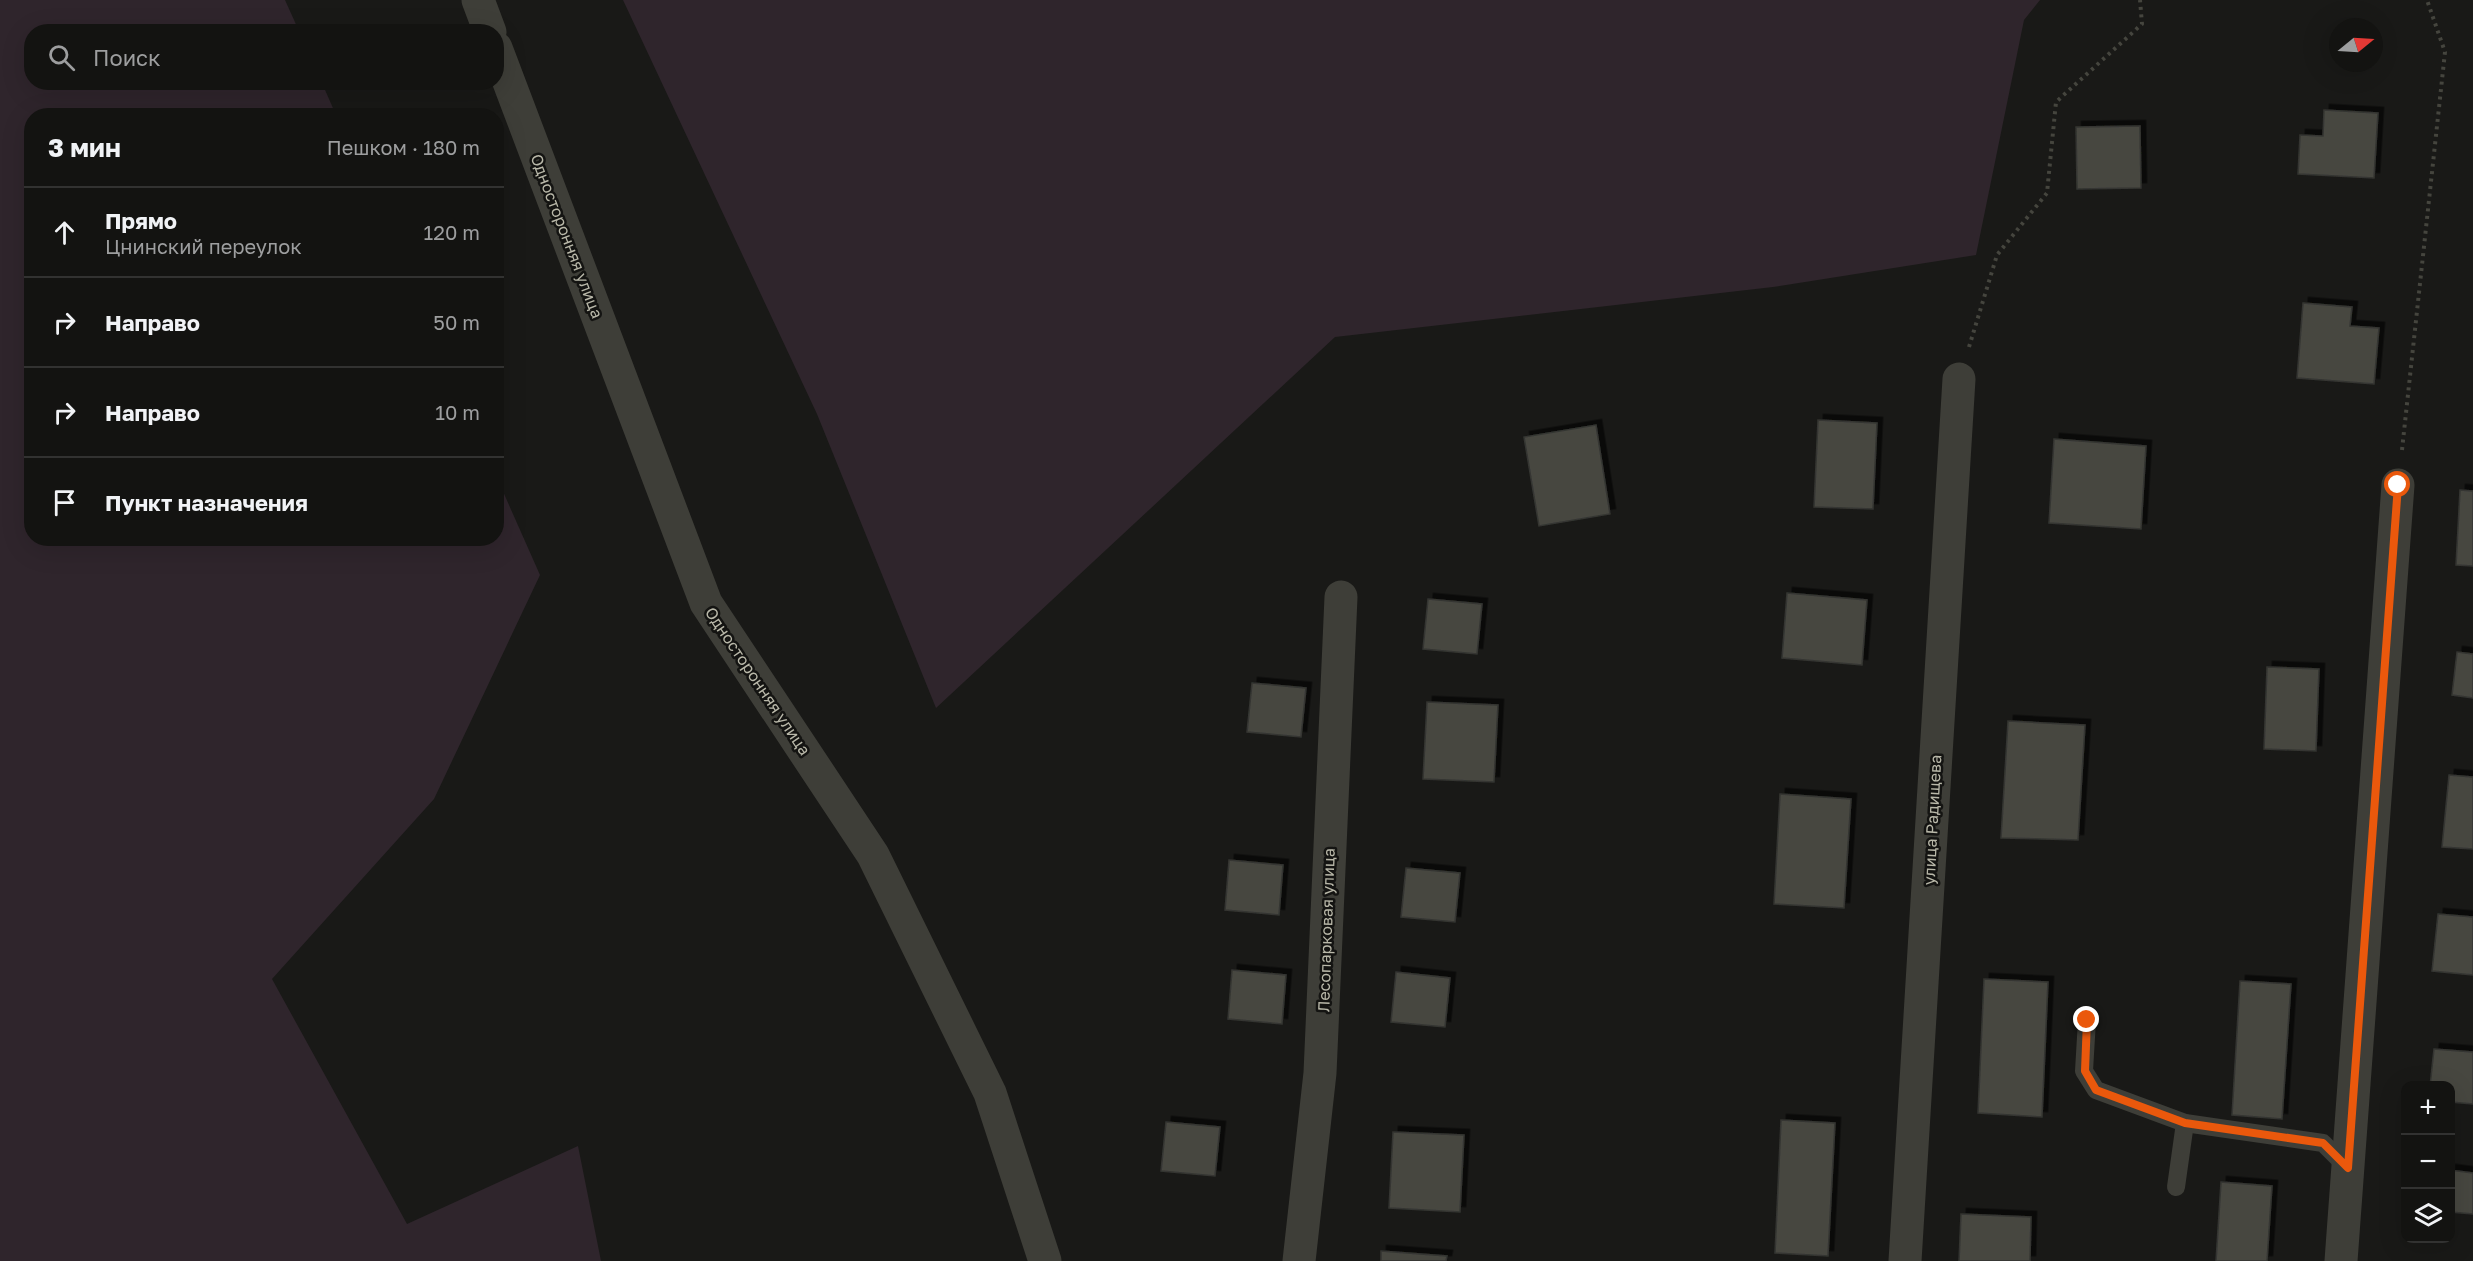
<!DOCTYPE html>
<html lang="ru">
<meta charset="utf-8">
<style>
:root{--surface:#131311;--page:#1c1c1a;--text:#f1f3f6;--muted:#9d9e9f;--line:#323231}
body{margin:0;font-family:"Golos Text",sans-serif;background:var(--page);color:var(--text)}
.controls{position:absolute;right:18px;bottom:18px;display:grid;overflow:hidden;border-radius:12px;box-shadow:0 6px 24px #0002}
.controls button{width:54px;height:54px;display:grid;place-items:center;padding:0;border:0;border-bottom:2px solid var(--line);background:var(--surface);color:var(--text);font:30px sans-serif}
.compass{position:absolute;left:2329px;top:18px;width:54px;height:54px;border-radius:50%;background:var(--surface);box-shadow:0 6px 24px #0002;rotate:72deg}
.stop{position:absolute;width:18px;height:18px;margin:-14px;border:4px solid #ea580c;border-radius:50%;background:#fff}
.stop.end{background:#ea580c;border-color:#fff;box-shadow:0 2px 6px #0008}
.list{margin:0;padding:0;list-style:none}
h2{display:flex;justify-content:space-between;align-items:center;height:78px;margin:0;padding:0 24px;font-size:26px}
h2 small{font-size:20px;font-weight:400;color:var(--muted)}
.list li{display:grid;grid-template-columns:39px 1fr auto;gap:18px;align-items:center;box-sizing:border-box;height:90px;padding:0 24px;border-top:2px solid var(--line)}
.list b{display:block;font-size:22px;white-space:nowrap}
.list p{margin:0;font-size:20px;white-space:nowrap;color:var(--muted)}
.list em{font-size:20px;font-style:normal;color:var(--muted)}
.icon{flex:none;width:33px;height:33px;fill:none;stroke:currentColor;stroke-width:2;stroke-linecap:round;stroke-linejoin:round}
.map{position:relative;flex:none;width:2473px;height:1261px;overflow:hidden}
.search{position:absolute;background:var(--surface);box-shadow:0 6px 24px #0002;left:24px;top:24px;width:480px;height:66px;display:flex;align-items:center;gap:15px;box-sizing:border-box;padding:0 21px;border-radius:24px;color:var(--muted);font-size:22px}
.panel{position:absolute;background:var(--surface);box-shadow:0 6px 24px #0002;left:24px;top:108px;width:480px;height:438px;border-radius:24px}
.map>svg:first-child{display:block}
.green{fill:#2f252c}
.building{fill:#464641;stroke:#343531;stroke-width:1.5;filter:url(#shadow)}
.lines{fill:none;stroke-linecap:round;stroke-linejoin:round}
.path{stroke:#45453e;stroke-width:4;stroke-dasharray:3 4.5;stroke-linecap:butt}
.service{stroke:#3e3e38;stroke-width:18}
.minor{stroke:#3e3e38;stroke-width:33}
.route{stroke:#ea580c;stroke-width:8}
.labels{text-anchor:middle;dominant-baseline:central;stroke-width:5;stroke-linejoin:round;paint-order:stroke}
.street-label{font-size:16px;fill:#b9b8a9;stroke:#141412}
</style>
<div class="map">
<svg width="2473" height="1261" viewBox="0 0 2473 1261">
<defs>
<filter id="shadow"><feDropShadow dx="5.5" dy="-5.5" stdDeviation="0" flood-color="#0009"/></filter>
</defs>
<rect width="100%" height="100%" fill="#191917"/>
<g class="green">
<path d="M0,0H285L299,31L32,32V82L322,83L336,115L32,116V538H496L497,478L540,575L434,799L272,979L407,1224L578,1146L601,1261H0Z"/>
<path d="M623,0H2040L2024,20L1976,255L1773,287L1335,337L936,708L817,414Z"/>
</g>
<g class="building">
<path d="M2324,110L2378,113L2374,178L2298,174L2300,135L2323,136Z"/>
<path d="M2140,126L2141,188L2077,189L2076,127Z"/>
<path d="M2303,303L2352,307L2350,326L2379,328L2374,384L2297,378Z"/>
<path d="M1818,420L1877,423L1873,509L1814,507Z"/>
<path d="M1596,425L1610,514L1539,526L1524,437Z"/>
<path d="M2054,439L2146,446L2141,529L2049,523Z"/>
<path d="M2460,490L2473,491V566L2456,565Z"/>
<path d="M1787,593L1867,600L1862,665L1782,658Z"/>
<path d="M1428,599L1482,604L1477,654L1423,649Z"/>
<path d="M2457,652L2473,654V698L2452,695Z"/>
<path d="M2267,667L2319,669L2316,751L2264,749Z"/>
<path d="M1252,683L1306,688L1301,737L1247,732Z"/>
<path d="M1427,702L1498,705L1494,782L1423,779Z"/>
<path d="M2008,721L2085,725L2078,840L2001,838Z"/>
<path d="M2449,775L2473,777V849L2442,847Z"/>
<path d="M1780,794L1851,799L1844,908L1774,904Z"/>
<path d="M1229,860L1283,865L1279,915L1225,910Z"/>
<path d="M1406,868L1460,873L1455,922L1401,917Z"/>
<path d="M2438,914L2473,917V975L2432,971Z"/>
<path d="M1232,970L1286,975L1282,1024L1228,1019Z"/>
<path d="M1396,972L1450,978L1445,1027L1391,1022Z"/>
<path d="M1984,979L2048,982L2042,1117L1978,1113Z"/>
<path d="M2240,981L2291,984L2282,1119L2232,1115Z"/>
<path d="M2434,1049L2473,1052V1104L2450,1102V1086H2430Z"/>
<path d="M1781,1120L1835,1123L1828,1256L1775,1253Z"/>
<path d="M1166,1122L1220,1127L1215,1176L1161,1171Z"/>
<path d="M1393,1132L1464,1135L1460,1212L1389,1208Z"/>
<path d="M2450,1170L2473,1173V1214L2450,1212Z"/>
<path d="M2221,1182L2272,1186L2267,1261H2216Z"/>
<path d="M1961,1214L2031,1217L2030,1261H1959Z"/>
<path d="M1381,1251L1447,1256L1446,1261H1381Z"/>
</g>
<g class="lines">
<g class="path">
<path d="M1969,347L1997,255L2047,193L2056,102L2142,24L2140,0"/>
<path d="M2402,450L2445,52L2427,0"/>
</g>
<g class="service">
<path d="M2087,1020L2084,1071L2096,1090L2185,1123L2323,1143L2348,1168"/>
<path d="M2176,1187L2185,1123"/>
</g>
<g class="minor">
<path d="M478,0L490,32"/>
<path d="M496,48L706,603L873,855L990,1093L1045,1261"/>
<path d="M1299,1261L1320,1073L1341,597"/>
<path d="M1905,1261L1959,379"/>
<path d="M2341,1261L2398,485"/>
</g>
</g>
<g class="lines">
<path class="route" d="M2087,1020L2085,1071L2096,1090L2185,1123L2323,1143L2348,1168L2398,485"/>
</g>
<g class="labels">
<g class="street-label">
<text transform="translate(567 236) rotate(69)">Односторонняя улица</text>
<text transform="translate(758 681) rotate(56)">Односторонняя улица</text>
<text transform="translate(1932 820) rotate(-87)">улица Радищева</text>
<text transform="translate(1326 930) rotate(-88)">Лесопарковая улица</text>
</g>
</g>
</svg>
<div class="controls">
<button>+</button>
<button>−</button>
<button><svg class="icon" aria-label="layers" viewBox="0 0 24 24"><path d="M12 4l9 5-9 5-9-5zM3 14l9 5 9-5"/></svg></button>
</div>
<svg class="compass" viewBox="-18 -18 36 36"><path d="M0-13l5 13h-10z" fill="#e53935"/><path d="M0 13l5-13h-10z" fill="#9d9e9f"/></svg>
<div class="stop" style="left:2398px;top:485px"></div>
<div class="stop end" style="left:2087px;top:1020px"></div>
<div class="search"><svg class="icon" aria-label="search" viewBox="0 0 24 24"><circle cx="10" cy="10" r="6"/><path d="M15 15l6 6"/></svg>Поиск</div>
<section class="panel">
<h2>3 мин<small>Пешком · 180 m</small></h2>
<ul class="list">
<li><svg class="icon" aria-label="ahead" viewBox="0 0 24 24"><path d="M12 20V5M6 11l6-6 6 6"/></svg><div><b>Прямо</b><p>Цнинский переулок</p></div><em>120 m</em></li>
<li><svg class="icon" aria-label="right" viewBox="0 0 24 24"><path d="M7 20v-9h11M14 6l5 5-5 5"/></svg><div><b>Направо</b></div><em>50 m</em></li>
<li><svg class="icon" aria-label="right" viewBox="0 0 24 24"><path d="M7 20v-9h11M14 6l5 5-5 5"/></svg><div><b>Направо</b></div><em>10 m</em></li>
<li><svg class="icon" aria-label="arrive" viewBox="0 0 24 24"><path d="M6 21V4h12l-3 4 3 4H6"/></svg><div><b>Пункт назначения</b></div></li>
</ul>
</section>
</div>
